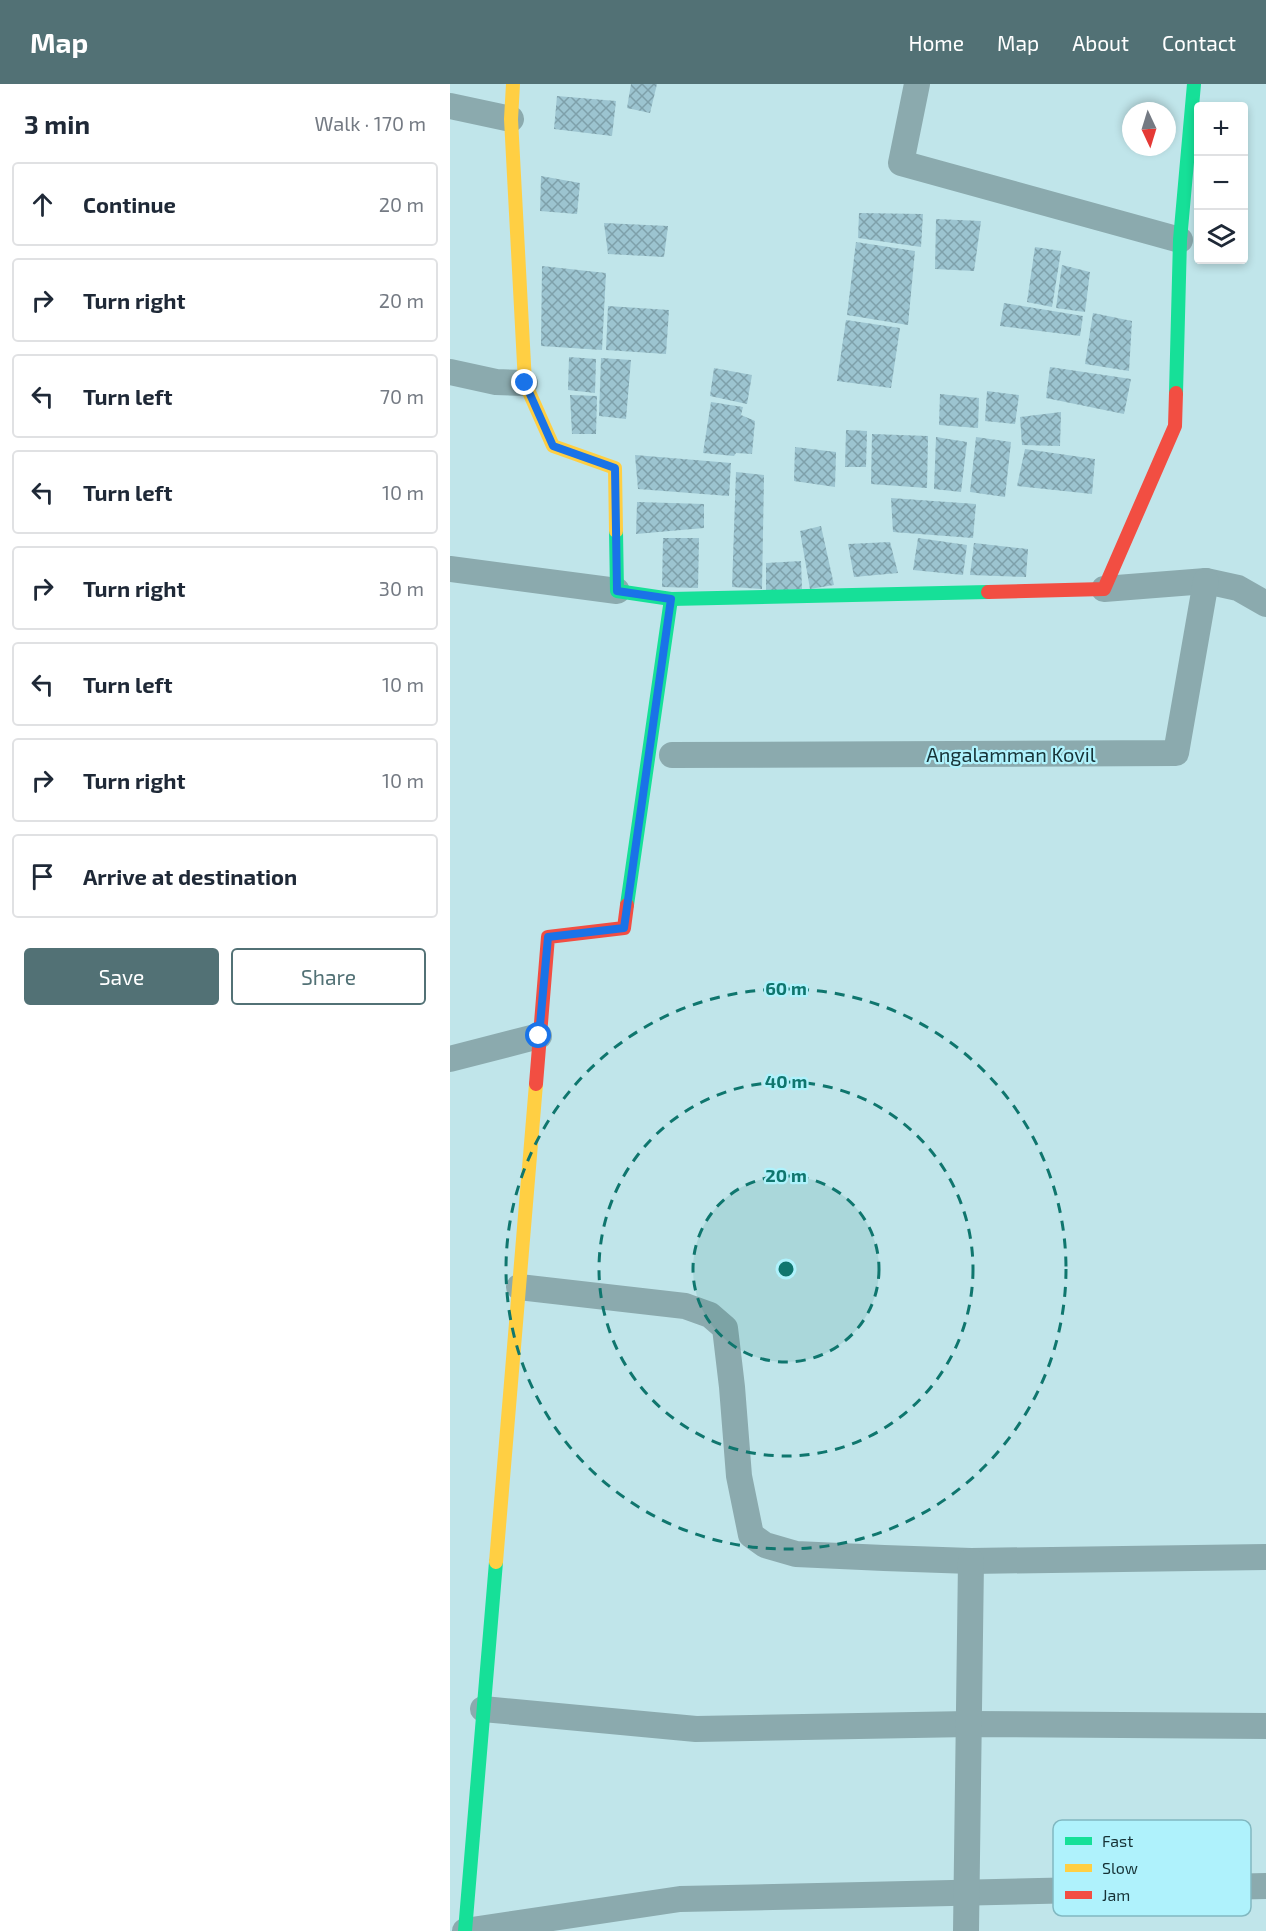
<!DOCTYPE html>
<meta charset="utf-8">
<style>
:root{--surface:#fff;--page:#f6f6f7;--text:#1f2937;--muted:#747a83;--line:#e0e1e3;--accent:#527175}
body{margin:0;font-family:"Exo 2",sans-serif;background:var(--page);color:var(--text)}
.controls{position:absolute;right:18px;top:18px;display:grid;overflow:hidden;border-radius:6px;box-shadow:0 3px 9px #0003}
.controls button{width:54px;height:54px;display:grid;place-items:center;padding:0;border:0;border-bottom:2px solid var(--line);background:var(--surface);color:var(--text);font:30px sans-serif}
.compass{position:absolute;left:672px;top:18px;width:54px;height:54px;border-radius:50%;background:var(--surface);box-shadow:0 3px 9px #0003;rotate:176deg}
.stop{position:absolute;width:18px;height:18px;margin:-14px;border:4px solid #1a73e8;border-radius:50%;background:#fff}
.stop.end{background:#1a73e8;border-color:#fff;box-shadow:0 2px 6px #0008}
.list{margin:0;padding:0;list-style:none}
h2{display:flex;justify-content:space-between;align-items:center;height:78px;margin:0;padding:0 24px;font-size:26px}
h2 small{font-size:20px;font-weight:400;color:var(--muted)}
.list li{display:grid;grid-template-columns:39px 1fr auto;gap:18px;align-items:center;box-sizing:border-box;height:84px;margin:0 12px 12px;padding:0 12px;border:2px solid var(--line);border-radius:6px}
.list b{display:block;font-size:22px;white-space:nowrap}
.list em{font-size:20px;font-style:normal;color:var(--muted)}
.actions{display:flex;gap:12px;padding:18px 24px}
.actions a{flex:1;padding:14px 0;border:2px solid var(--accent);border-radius:6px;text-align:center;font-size:21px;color:var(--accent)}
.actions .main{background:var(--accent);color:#fff}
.icon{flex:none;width:33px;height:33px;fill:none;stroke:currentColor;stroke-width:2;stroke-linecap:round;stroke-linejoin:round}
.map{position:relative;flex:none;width:816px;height:1847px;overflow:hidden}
header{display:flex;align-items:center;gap:36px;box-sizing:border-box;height:84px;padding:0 30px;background:var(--accent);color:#fff}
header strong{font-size:28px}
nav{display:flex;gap:33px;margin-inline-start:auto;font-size:21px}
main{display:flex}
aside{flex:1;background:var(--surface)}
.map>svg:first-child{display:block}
.building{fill:url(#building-cross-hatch)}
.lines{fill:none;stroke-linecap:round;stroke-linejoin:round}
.street{stroke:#8baaae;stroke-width:26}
.fast{stroke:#16e098;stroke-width:14}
.slow{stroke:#ffcf43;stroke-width:14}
.jam{stroke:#f24e42;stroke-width:14}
.route{stroke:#1a73e8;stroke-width:8}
.ring{fill:none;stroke:#0f766e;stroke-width:3;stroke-dasharray:10 8}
.labels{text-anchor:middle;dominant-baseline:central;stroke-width:4.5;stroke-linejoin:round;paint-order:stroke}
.street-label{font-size:20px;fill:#163236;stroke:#aff2fc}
.key{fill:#aff2fc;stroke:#81b8c1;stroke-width:1.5}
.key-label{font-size:16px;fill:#163236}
.centre{fill:#0f766e;stroke:#aff2fc;stroke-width:3}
.ring-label{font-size:18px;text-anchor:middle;font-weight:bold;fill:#0f766e;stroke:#aff2fc;stroke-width:4.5;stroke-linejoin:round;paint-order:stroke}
</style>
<header>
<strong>Map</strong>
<nav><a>Home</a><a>Map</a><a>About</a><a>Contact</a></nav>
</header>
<main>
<aside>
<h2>3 min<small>Walk · 170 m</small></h2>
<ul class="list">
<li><svg class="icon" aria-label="ahead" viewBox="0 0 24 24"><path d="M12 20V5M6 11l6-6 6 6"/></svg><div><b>Continue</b></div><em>20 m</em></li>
<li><svg class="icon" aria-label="right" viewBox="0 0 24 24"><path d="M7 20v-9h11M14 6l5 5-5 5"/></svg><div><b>Turn right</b></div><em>20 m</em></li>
<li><svg class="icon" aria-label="left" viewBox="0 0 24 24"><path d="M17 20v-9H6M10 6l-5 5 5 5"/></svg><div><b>Turn left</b></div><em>70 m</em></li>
<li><svg class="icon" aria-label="left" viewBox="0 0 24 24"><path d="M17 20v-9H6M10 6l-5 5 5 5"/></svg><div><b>Turn left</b></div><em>10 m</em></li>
<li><svg class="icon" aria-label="right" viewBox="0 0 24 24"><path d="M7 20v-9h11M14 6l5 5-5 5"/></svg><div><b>Turn right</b></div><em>30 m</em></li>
<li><svg class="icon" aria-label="left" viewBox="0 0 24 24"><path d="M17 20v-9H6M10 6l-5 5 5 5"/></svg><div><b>Turn left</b></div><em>10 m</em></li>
<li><svg class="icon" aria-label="right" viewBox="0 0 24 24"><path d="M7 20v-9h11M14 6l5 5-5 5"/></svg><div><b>Turn right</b></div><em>10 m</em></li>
<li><svg class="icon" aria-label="arrive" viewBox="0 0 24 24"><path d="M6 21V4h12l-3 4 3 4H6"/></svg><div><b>Arrive at destination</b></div></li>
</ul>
<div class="actions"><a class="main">Save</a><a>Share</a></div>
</aside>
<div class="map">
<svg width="816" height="1847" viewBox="0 0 816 1847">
<defs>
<pattern id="building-cross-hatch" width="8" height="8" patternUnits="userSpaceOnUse" patternTransform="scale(1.5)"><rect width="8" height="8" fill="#9cc4d0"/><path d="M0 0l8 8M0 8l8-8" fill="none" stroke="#7ea0aa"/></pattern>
</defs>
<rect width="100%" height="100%" fill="#c0e5ea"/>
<g class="building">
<path d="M181,0H207L200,29L177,24Z"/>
<path d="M107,12L166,17L162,52L104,45Z"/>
<path d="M91,92L130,99L127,130L90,127Z"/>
<path d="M409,129L473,130L471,163L408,154Z"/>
<path d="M486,135L531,137L524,187L485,185Z"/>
<path d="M154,139L218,142L214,173L158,170Z"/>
<path d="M406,158L465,167L458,241L397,231Z"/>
<path d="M585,163L611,167L602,223L577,218Z"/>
<path d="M612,181L640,188L635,228L606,224Z"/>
<path d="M92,182L156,189L152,266L91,262Z"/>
<path d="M554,219L633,232L630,252L550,242Z"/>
<path d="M158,222L219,226L216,270L156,266Z"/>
<path d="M643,229L682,237L679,287L635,280Z"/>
<path d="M396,236L450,244L441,304L387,297Z"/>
<path d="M119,273L146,275L145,309L118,306Z"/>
<path d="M151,274L181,276L176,335L149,332Z"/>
<path d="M600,283L681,295L674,330L596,314Z"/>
<path d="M264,284L302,291L297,320L260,312Z"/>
<path d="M537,307L569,311L565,340L535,337Z"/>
<path d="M490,310L529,314L528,344L489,341Z"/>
<path d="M120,311L147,312L146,350H122Z"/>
<path d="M261,318L293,323L291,331L305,337L302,370L286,369L284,372L253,369Z"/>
<path d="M611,328L610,362L572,361L570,333Z"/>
<path d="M396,346L417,347L416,383H395Z"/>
<path d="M422,350L478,352L477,404L421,400Z"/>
<path d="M486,353L517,358L511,408L484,405Z"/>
<path d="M526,353L561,358L555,413L520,408Z"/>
<path d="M345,363L386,368L385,403L344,397Z"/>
<path d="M575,365L645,375L642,410L567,402Z"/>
<path d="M185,371L281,379L279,412L188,405Z"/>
<path d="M286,388L314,391L312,505L282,503Z"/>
<path d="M441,414L526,420L523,454L443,448Z"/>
<path d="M187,418L254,420V444L186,450Z"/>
<path d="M371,442L384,501L360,505L350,447Z"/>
<path d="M213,454H249L248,504L212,503Z"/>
<path d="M468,454L517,461L513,491L463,486Z"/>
<path d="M440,458L448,489L404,493L398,460Z"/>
<path d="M524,459L578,465L576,493L520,491Z"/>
<path d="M351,477L352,505L316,507V479Z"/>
</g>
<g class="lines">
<g class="street">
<path d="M467,0L451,79L730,156"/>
<path d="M0,22L61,35"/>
<path d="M0,288L46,298L75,299"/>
<path d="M0,485L167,507"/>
<path d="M654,505L756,497L788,504L816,520"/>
<path d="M222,671L726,669L756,497"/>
<path d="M0,975L89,952"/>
<path d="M69,1203L235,1222L260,1231L275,1244L282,1303L289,1392L301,1451L315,1461L346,1470L434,1474L521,1477L816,1473"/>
<path d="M33,1625L246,1645L519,1640L816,1642"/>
<path d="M15,1847L230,1815L816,1802"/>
<path d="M516,1847L521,1477"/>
</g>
<g class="fast">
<path d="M726,309L730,156L744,0"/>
<path d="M166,447L167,507L221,515L538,508"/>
<path d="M177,821L221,515"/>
<path d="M15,1847L46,1478"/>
</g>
<g class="slow">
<path d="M63,0L61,35L75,299L103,362L165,384L166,447"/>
<path d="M46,1478L86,1000"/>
</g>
<g class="jam">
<path d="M538,508L654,505L725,342L726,309"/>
<path d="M86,1000L98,853L174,844L177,821"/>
</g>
</g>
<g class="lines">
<path class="route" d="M75,299L103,362L165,384L167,507L221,515L174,844L98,853L89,952"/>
</g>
<circle cx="336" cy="1185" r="93" fill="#0f766e" fill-opacity=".12"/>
<g class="ring">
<circle cx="336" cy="1185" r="93"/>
<circle cx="336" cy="1185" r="187"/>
<circle cx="336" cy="1185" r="280"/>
</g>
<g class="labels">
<g class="street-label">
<text x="561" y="670">Angalamman Kovil</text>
</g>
</g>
<rect x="603" y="1736" width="198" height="96" rx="9" class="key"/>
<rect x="615" y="1753" width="27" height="8" fill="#16e098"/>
<rect x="615" y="1780" width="27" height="8" fill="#ffcf43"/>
<rect x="615" y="1807" width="27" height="8" fill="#f24e42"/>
<g class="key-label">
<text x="652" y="1763">Fast</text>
<text x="652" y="1790">Slow</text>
<text x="652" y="1817">Jam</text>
</g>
<circle cx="336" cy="1185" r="9" class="centre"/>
<g class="ring-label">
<text x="336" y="911">60 m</text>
<text x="336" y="1004">40 m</text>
<text x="336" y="1098">20 m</text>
</g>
</svg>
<div class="controls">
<button>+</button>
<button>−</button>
<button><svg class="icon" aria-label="layers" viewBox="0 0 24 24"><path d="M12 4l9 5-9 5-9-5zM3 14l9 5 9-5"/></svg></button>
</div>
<svg class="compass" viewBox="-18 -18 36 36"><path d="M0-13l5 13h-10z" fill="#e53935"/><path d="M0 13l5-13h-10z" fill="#747a83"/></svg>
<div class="stop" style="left:89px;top:952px"></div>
<div class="stop end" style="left:75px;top:299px"></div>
</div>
</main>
